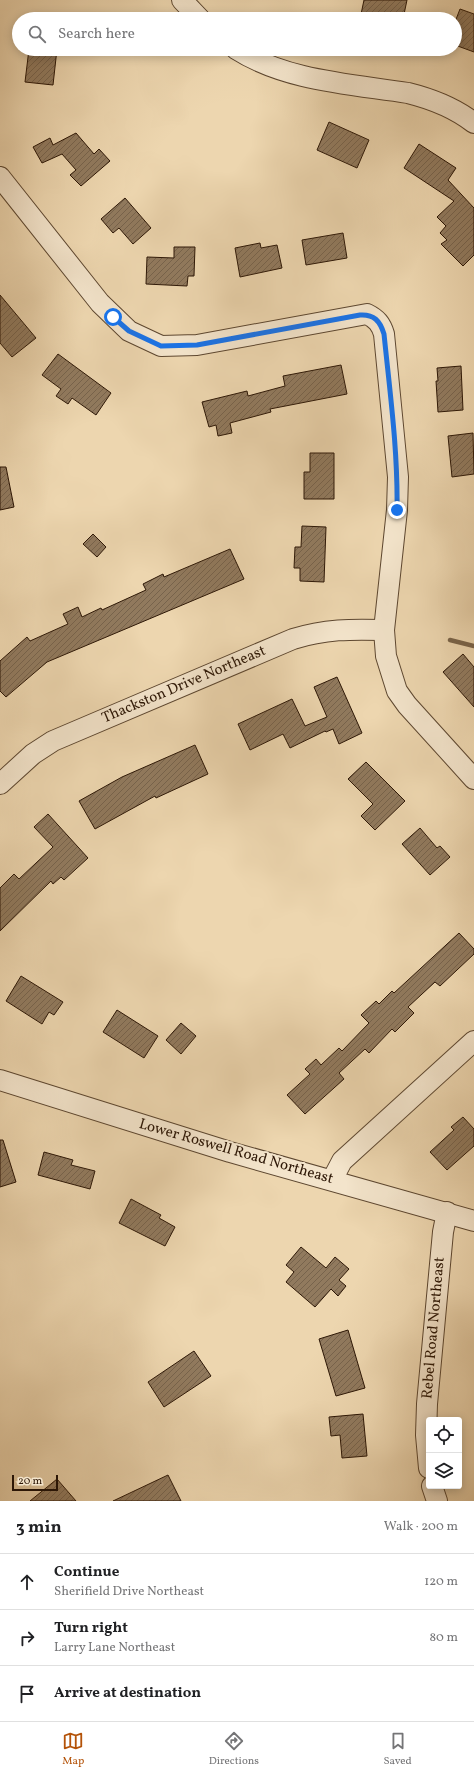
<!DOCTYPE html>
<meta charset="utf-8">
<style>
:root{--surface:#fff;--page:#f2f2f2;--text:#202124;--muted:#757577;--line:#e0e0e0;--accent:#b45309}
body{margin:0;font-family:Vollkorn,serif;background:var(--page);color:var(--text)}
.controls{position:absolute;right:12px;bottom:12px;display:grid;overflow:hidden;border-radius:4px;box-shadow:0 2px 10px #0003}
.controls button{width:36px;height:36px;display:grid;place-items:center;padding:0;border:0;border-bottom:1px solid var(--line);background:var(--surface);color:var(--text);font:20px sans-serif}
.scale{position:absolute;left:12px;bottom:10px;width:46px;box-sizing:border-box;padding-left:4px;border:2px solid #2d1706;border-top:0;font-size:11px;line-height:14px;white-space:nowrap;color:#2d1706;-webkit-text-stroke:3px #f3e4cb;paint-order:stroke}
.stop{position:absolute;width:12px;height:12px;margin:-9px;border:3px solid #1a73e8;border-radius:50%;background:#fff}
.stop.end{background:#1a73e8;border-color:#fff;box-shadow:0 1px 4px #0008}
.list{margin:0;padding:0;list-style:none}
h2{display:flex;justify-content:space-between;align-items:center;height:52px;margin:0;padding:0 16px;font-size:17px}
h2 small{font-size:13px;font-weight:400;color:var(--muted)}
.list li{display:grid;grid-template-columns:26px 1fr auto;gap:12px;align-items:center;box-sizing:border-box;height:56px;padding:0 16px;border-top:1px solid var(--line)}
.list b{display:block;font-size:15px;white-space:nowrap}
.list p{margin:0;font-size:13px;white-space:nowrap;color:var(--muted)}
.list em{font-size:13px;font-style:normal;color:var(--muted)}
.icon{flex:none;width:22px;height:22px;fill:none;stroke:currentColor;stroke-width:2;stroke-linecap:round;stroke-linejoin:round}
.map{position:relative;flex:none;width:474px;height:1501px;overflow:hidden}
.search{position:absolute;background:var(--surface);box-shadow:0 2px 10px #0003;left:12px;right:12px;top:12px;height:44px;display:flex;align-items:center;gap:10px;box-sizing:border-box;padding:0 14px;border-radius:22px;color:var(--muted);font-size:15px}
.sheet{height:220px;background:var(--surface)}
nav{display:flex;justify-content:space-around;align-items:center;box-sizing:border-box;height:56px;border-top:1px solid var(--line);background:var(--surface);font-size:11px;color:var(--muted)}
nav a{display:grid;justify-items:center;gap:2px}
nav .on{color:var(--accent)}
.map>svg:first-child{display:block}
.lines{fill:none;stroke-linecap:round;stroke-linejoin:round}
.stream{stroke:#796349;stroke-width:4.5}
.building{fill:url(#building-hatch);stroke:#2d1706}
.minor-casing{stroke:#5d4730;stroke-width:22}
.minor{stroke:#f3e4cb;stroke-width:20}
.route{stroke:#1a73e8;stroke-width:5}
.labels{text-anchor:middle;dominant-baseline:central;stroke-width:4;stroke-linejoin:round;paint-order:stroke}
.street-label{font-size:15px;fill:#2d1706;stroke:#f3e4cb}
</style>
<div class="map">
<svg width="474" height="1501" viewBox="0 0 474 1501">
<defs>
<pattern id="building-hatch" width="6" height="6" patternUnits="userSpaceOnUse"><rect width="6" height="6" fill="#917a5e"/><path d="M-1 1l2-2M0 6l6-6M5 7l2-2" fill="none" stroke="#77634c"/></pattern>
</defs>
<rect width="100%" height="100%" fill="#edd6af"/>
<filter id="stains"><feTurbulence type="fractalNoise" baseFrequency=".005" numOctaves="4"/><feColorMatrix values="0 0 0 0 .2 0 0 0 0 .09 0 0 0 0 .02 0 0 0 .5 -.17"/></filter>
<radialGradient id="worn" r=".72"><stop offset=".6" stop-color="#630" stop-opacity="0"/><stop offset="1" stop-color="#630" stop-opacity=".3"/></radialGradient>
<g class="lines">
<path class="stream" d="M450,640L474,646"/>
</g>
<g class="building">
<path d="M364,0H407L403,19H360Z"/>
<path d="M460,9L474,14V52L455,45V22Z"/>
<path d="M29,49H57L53,85L25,82Z"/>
<path d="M329,122L369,140L357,168L317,150Z"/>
<path d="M76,133L94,154L99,149L110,161L81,186L70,175L76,170L62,154L42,163L33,147L50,138L53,145Z"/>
<path d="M419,144L456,168L448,180L474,208V255L463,266L441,244L447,240L440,233L446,226L437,217L454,201L404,168Z"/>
<path d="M125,198L151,228L133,244L119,228L113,233L101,219Z"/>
<path d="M343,233L347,258L306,265L302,240Z"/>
<path d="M260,243L261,248L277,245L282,268L240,277L235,248Z"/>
<path d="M174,247H195L194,276H188L187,286L146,284L147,257L174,258Z"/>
<path d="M0,295L36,338L12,357L0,343Z"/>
<path d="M58,354L111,393L96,415L72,398L68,404L56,396L61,389L42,375Z"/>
<path d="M341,365L347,394L270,409L271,412L230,423L232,433L218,436L216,425L209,427L202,402L247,391L248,396L285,386L283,376Z"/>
<path d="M461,366L463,410L438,412L436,381H438L437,368Z"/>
<path d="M473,433L474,474L452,477L448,436Z"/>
<path d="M310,453H334V499H304V472H310Z"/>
<path d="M0,467H6L14,507L0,510Z"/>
<path d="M302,526L326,527L324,582L300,581V568H294L295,547H301Z"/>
<path d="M93,534L106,547L97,557L83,544Z"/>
<path d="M230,549L244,579L47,662L6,697L0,691V661L27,637L30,641L68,624L63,614L78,607L82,617L101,608L102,610L146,590L143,584L163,574L164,577Z"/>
<path d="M463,654L474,667V707L443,672Z"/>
<path d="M337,677L362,733L339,744L333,729L326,732L325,731L290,748L283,734L250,750L238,724L292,699L305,726L327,717L314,687Z"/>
<path d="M195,745L208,774L156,798L155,796L95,829L79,801L122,777Z"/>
<path d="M366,762L405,801L375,830L361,816L373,804L348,779Z"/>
<path d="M48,814L88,858L64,880L61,877L53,884L51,881L0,931V888L14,874L19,879L53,847L34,827Z"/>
<path d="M420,828L437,848L440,846L450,857L430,875L402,844Z"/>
<path d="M459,933L474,949V954L440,986L435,982L408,1007L414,1013L395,1032L392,1029L369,1053L365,1049L339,1073L344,1079L305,1114L287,1095L310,1074L305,1069L316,1059L321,1065L339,1048L342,1051L369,1023L361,1015L376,1001L379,1004L392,991L394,993Z"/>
<path d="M21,976L63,1002L54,1015L49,1012L42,1024L6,1001Z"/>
<path d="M117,1010L158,1036L144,1058L103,1032Z"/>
<path d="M181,1023L196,1036L181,1054L166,1040Z"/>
<path d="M463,1117L474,1129V1146L447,1170L430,1152L454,1130L451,1127Z"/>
<path d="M0,1140H3L16,1182L0,1187Z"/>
<path d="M44,1152L73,1160L71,1165L95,1171L90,1189L38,1175Z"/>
<path d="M131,1199L161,1215L159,1218L175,1227L165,1246L119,1223Z"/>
<path d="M301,1247L326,1268L335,1257L349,1269L339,1280L346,1286L338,1296L331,1289L315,1307L286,1282L294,1272L286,1265Z"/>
<path d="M348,1330L365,1388L336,1396L319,1339Z"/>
<path d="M194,1351L211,1376L164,1407L148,1382Z"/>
<path d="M363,1414L367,1456L342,1458L340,1435L331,1436L329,1417Z"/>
<path d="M168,1475L181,1501H113Z"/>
<path d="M57,1479L76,1501H30Z"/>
</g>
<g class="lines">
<defs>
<g id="minor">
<path d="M182,0L200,19"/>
<path d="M236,49C286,81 351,84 408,93C432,99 455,108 474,123"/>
<path d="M0,177L100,303L129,331L161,346L197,345L367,314C377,319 381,324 384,334L398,477L397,510L384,630L386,656L397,691L407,705L474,779"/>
<path d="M0,784L33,754L53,741L293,639C325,629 351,629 384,630"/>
<path d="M0,1080L230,1152L474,1221"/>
<path d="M332,1180L342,1161L474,1041"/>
<path d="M429,1468L426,1435L427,1404L443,1232L447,1212"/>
<path d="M432,1486L437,1501"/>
</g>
</defs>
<use href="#minor" class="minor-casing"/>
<use href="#minor" class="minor"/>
</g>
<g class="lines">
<path class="route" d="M113,317L129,331L161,346L197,345L360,315C374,314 380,321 384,334C390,393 398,451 397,510"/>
</g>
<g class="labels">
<g class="street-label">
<text transform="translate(184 685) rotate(-23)">Thackston Drive Northeast</text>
<text transform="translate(236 1152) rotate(16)">Lower Roswell Road Northeast</text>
<text transform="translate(434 1328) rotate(-85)">Rebel Road Northeast</text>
</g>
</g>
<rect width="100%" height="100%" filter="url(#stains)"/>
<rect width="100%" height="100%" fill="url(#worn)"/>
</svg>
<div class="controls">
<button><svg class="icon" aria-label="locate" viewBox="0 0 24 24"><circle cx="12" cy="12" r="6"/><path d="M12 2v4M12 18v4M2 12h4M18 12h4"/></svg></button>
<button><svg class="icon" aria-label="layers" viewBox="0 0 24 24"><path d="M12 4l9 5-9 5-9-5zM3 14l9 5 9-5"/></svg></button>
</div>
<div class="scale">20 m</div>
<div class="stop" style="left:113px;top:317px"></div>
<div class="stop end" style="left:397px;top:510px"></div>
<div class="search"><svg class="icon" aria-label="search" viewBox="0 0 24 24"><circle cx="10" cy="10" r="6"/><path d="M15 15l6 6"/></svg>Search here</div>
</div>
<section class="sheet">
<h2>3 min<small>Walk · 200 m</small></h2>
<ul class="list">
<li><svg class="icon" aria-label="ahead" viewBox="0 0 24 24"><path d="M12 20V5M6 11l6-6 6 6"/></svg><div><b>Continue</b><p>Sherifield Drive Northeast</p></div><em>120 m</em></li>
<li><svg class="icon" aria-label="right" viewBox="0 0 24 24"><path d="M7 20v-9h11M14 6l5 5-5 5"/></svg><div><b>Turn right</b><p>Larry Lane Northeast</p></div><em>80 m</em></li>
<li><svg class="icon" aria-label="arrive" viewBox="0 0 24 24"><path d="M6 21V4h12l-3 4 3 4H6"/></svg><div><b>Arrive at destination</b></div></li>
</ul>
</section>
<nav>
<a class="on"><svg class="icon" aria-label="map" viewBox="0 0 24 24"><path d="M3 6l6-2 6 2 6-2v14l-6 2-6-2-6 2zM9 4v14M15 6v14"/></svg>Map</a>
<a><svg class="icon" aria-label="directions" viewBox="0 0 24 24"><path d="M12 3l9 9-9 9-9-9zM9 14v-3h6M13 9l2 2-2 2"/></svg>Directions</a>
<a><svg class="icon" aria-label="saved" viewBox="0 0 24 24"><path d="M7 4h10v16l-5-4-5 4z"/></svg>Saved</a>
</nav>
